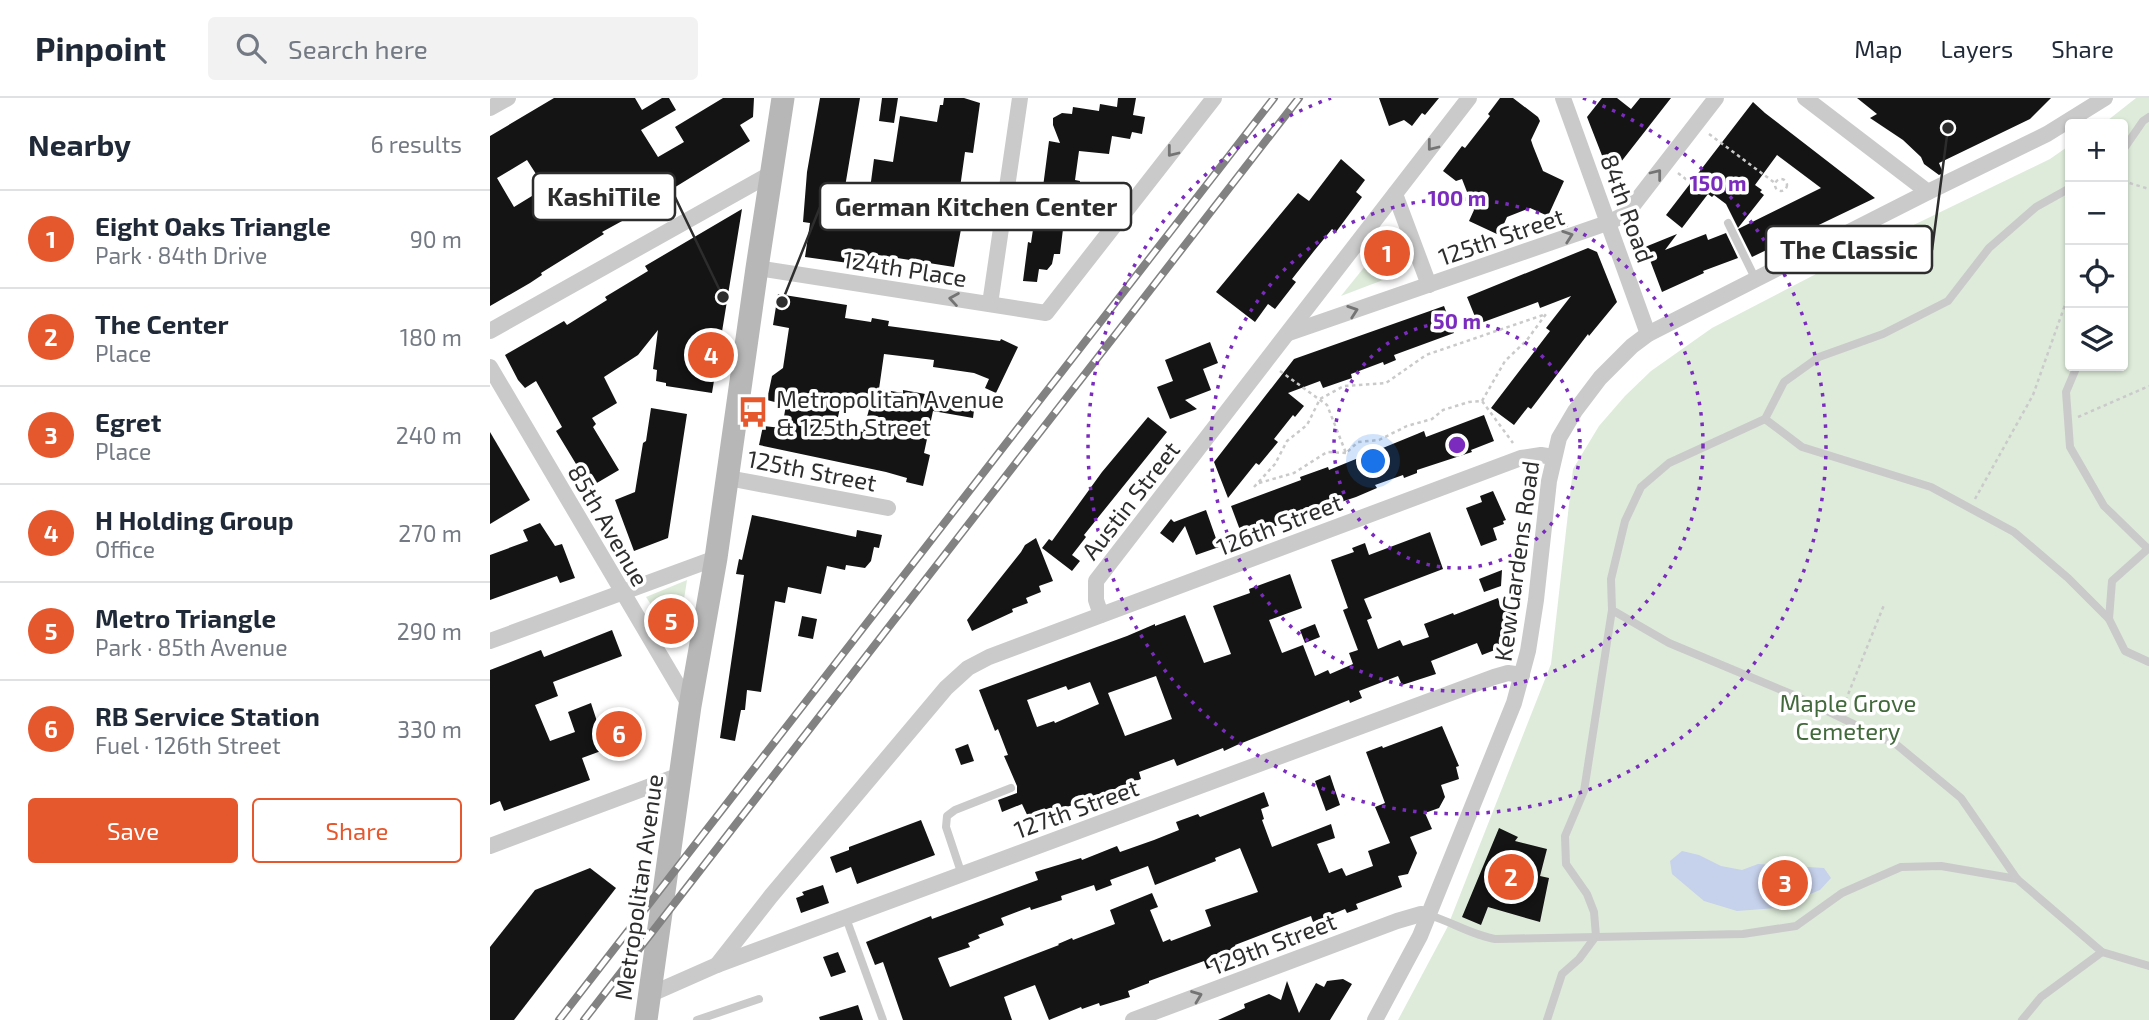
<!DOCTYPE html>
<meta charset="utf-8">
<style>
:root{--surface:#fff;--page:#f2f2f3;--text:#1f2937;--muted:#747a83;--line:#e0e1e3;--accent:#e5582e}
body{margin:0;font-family:"Exo 2",sans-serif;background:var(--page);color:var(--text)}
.controls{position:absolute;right:21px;top:21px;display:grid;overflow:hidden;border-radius:7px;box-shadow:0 2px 5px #0004}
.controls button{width:63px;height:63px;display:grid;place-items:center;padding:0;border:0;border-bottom:2px solid var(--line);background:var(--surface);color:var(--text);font:35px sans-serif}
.you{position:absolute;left:884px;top:364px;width:24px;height:24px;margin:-18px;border:5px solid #fff;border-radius:50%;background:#1a73e8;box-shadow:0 0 0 10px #1a73e833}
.badge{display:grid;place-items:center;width:46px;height:46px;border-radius:50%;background:var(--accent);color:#fff;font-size:23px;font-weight:700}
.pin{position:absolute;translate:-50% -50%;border:4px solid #fff;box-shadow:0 2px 7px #0006}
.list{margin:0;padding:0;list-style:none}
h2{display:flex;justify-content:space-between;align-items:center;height:91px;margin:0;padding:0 28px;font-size:30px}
h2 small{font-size:23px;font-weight:400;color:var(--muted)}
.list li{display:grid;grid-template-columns:46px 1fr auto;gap:21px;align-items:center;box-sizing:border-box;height:98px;padding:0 28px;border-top:2px solid var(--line)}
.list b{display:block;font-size:26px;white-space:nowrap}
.list p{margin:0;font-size:23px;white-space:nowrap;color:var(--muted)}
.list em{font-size:23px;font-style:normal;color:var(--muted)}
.actions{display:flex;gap:14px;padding:21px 28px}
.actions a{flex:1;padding:16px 0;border:2px solid var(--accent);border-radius:7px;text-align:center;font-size:24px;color:var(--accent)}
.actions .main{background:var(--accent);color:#fff}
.icon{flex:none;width:38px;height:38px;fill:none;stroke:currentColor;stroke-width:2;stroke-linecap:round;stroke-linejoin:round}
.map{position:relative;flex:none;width:1659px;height:922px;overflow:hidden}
header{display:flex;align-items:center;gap:42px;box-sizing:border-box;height:98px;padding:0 35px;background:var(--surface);border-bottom:2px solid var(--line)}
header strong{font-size:33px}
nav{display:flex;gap:38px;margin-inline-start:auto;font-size:24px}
.search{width:490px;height:63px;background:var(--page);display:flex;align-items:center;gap:18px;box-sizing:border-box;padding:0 24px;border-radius:7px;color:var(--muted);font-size:26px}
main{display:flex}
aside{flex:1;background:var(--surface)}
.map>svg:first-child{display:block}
.green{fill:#deebda}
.water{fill:#c6d1eb}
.building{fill:#141414;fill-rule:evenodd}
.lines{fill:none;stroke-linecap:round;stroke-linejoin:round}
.path{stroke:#cacaca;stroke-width:2.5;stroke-dasharray:3.5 3.5;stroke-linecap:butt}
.lane{stroke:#cacaca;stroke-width:8}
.street{stroke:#cacaca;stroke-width:16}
.secondary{stroke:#b7b7b7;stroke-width:23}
.rail-casing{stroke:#828282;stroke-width:8}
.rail{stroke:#fff;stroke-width:5;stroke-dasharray:16;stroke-linecap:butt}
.oneway{stroke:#747474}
.ring{fill:none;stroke:#7b2cbf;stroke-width:3.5;stroke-dasharray:3.5 7}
.labels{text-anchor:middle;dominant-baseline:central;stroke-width:7;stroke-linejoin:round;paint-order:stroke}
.street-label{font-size:24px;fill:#2d2d2d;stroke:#fff}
.poi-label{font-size:24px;fill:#2d2d2d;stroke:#fff;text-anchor:start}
.park-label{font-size:24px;fill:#42693b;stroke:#fff}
.centre{fill:#7b2cbf;stroke:#fff;stroke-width:3.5}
.ring-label{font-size:21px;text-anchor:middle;font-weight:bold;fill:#7b2cbf;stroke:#fff;stroke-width:7;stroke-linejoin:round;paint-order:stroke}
.leader{fill:none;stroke:#2d2d2d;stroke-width:2.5}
.callout-dot{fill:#2d2d2d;stroke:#fff;stroke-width:2.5}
.callout{fill:#fff;stroke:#2d2d2d;stroke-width:2.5}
.callout-label{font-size:26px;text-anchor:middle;font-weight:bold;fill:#2d2d2d}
</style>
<header>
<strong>Pinpoint</strong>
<div class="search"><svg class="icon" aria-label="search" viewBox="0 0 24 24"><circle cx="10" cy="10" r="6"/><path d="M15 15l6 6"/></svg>Search here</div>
<nav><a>Map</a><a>Layers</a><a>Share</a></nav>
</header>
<main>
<aside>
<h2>Nearby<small>6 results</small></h2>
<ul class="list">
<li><span class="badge">1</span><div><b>Eight Oaks Triangle</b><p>Park · 84th Drive</p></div><em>90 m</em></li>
<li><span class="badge">2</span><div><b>The Center</b><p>Place</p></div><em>180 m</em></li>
<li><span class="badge">3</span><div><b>Egret</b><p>Place</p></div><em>240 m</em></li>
<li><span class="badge">4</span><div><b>H Holding Group</b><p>Office</p></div><em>270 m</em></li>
<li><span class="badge">5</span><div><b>Metro Triangle</b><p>Park · 85th Avenue</p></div><em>290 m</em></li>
<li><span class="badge">6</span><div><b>RB Service Station</b><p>Fuel · 126th Street</p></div><em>330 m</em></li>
</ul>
<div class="actions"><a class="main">Save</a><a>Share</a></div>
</aside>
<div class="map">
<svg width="1659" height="922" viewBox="0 0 1659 922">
<rect width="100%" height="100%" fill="#fff"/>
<g class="green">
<path d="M1646,0H1659V922H908L957,830L1061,566L1083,371L1109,328L1135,298L1161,273L1222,230L1376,150L1560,61L1580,47V268H1633V26H1613Z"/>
<path d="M901,136L914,174L851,198Z"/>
<path d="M197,482L187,546L156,499Z"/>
</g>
<path class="water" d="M1192,753L1209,757L1231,768L1252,772L1268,766L1334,770L1341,780L1330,792L1286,810L1247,813L1214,803L1182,776L1180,763Z"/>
<g class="building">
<path d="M64,0H145L152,12L172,0H179L186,12L151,32L168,59L194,44L185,29L233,0H264L263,19L250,27L260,43L174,96L176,99L112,134L114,136L51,175L52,177L40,185L0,208V38ZM37,62L55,90L24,109L7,80Z"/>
<path d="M330,0H370L355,89L380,91L384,61L403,64L410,18L447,24L450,7H453L454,0H474L490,5L483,55L475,54L469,97L477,99L464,169L382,156L380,168L315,159L320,125L313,124L317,74ZM397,89L429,94L424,121L393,115Z"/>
<path d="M392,0H408L404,25L389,23Z"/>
<path d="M628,0H646L643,17L655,19L652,36L642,34L640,41L622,38L619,56L589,53L585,82L590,83L588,100L590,101L586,133L573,131L570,156H564L562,166L557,172L549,171L547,184L533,183L538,144L541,145L546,111L550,112L559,43L570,45L563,27V20L572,15L582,16L583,9L609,13L610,6L627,9Z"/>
<path d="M889,0H949L935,17L932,15L922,28L914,22L899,28Z"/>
<path d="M1010,0H1023L1048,19L1050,23L1041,42L1043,48L1053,73L1074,83L1058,118L1040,110L1017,119L1009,137L979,123L984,112L972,81L966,83L953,73L972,48L975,50L1000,18L998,16Z"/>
<path d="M1112,0H1127L1141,11L1150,0H1181L1120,78L1097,19Z"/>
<path d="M1367,0H1561L1540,21L1449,65L1453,75L1449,77L1434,66L1431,59L1413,42L1380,20L1387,16Z"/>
<path d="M1263,4L1275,15L1385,100L1262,159L1248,131L1331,90L1287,57L1265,87L1272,92L1270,94L1274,97L1248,130L1236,106L1224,97L1222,99L1218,96L1192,130L1176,117Z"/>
<path d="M851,61L875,82L866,94L872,99L846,134L842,131L824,153L802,181L806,184L785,211L778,206L765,224L726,194L808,95L819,103Z"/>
<path d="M252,111L222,295L176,288V285L166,283L167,272L163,271L168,232L148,257L114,279L127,305L102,320L106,326L103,329L129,372L100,389L66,333L72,329L46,283L35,290L28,282L15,257L74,223L77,227L117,202L115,199L158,173L155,168Z"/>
<path d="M1236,135L1248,160L1213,173L1214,175L1172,194L1155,149L1187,136L1175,152L1216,136L1218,142Z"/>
<path d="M1098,150L1107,154L1127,204L1099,238L1098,236L1041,311L1038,309L1024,327L1001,310L1060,233L1056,230L1081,198L1050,210L1048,204L988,226L977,199Z"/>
<path d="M288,196L357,207L355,220L381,224L382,220L399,223L398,228L510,243L511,241L528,249L506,295L495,290L499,281L484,275L443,269L444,262L394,256L389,291L413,295V292L485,305L483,320L443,313L434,355L440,357L433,388L416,384L417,380L396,374L269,347L273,328L292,330L296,307L277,302L282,278L293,270L299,230L283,227ZM353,296L382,300L373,334L346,328Z"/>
<path d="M954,208L964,235L904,257L906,262L894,267L893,264L861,276L862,280L833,290L830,283L798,295L814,308L805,319L803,317L784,341L788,344L769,367L766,365L738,400L724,364L804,261Z"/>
<path d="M720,244L728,265L713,271L721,292L695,302L707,311L680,321L667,289L683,283L675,262Z"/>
<path d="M161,310L197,316L178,440L144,453L125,402L145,394L153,345L156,343Z"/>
<path d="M994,317L1004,343L981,352L982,354L927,372V375L914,380L913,377L885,387L887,390L866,399L851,404L850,401L822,411L823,414L753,440L741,408L811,382L810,379L838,369L839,372L927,336L934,333L936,339Z"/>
<path d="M658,319L677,334L594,437L596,439L582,457L590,463L582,473L552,450L559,441L562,443L612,374Z"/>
<path d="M0,334L40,402L0,426Z"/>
<path d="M1003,393L1016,422L1013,423L1014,426L1003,430L1007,442L991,448L976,410L992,404L990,398Z"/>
<path d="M716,412L729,449L706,457L695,428L683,445L670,435L681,421L684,424Z"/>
<path d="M262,417L366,439L367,432L392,437L389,450L384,449L381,463L375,470L356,467L355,472L337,468L331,496L298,489L295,505L285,503L271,594L257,592L255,612H251L245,643L230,640L254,477L246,476L249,461L252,462Z"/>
<path d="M50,425L65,448L72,446L85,480L70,485L67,478L0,502V457L38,443L33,432Z"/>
<path d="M940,434L953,471L874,501L882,520L877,522L888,551L910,542L913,548L939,539L934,526L963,515L964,517L1008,500L1011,510L1020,511V514L1026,515L1020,546L992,557L987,545L941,563L946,576L912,587L908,578L869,593L872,600L860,605L859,602L747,647L734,653L733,650L687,668L684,661L649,674L651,681L540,723L532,706L512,714L508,702L527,695V688L514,658L518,657L508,631L505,633L489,592L637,538L665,526V528L695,517L714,565L741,556L723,508L760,495L759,491L800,476L812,510L779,522L792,555L813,547L825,578L838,572L840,576L863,566L859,555L868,552L853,512L858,510L841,462L864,454L862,450L875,445L879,457ZM666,578L682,621L635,638L618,595ZM600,584L609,606L565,625L564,623L547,629L537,602L576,588L578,592Z"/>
<path d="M546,440L563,483L549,488L551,494L536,500L538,505L522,511L523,514L482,533L477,522L531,454L535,447Z"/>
<path d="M1012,472L1011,488L994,494L989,481Z"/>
<path d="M312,518L327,521L323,541L308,538Z"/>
<path d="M825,526L830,539L815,545L810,532Z"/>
<path d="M122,532L132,558L63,584L68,598L45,607L60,643L85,634L78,614L101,605L115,648L111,653L92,660L100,682L14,713L10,703L0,707V572L51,552L54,559Z"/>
<path d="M952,628L969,668L966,669L969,681L951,687L955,699L949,710L935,715L942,731L920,739L927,755L918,776L908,778L912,789L866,806L868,811L857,815L855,811L823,824L821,818L794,828L745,847L747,851L729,858L732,865L717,871L714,863L659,883V885L638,893L640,899L610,908L609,905L592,911L591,909L559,922L545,887L514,899L522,922H413L393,864L385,867L376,844L441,818L442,821L548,782L545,774L591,760L592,762L627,748L630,754L664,742L689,732L686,724L708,716L710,719L774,694L779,708L771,711L774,721L772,722L782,749L841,726L845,740L827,746L839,775L852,770L856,778L883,768L878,753L900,745L885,709L895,705L876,654L892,648L893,650ZM750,750L768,794L715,812L721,828L681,843L680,841L673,844L660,812L668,809L662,795L620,812L625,826L583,842L582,840L568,846L569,847L460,889L448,860L480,849L478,845L490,840L488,837L514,827L511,820L540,809L541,812L572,802L571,798L604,787L606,793L622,787L620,782L658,768L665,787L726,763L725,760Z"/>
<path d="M478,646L484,663L471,667L465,651Z"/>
<path d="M840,677L850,707L836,713L825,683Z"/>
<path d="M431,722L445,757L367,786L361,769L346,775L340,759L359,752V749Z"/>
<path d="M1009,730L1028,739L1025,743L1057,751L1050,778L1059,780L1050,824L998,809L991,827L972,819Z"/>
<path d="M100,770L126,790L24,922H0V849L45,792Z"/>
<path d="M333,787L339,805L311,815L306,800L314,797L312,794Z"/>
<path d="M348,854L356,874L341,879L333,859Z"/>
<path d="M853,881L862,886L840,922H728L755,910L754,906L779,896L791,902L797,883L809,915L826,885L834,889L837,883Z"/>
<path d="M368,907L373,922H330L329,919Z"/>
</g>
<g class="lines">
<g class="path">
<path d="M1219,36L1285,85"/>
<path d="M1188,75L1211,93"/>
<circle cx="1291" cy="87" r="6"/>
<path d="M1633,83L1659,91"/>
<path d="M790,273L837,307L856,355L868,344L889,342L917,328L942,321L953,312L979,304L992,303L1023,345"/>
<path d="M1588,319L1659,288"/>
<path d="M769,385L804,375L837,354L856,355"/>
<path d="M764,389L785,366L797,343L817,327L830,301L854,288L896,285L936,257L1056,216L1037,242L1015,263L992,303"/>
<path d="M1485,401L1543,297L1576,204"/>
<path d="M1353,609L1394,507"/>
</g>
<g class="lane">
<path d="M1633,52L1653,23L1659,19"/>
<path d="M1238,125L1266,182"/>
<path d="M1587,268L1576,294L1580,349L1614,408L1657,450"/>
<path d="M1275,321L1312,349L1441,389L1524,434L1578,480L1619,521"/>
<path d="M1659,450L1622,483L1619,521L1635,553L1659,564"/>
<path d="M1122,512L1121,481L1135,423L1151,389L1179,365L1275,321L1294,284L1329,259L1393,236L1458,203L1499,150L1546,109L1580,90"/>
<path d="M472,777L456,729L457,718L465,712L521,690"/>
<path d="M939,817C962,824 982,837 1005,841L1253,836L1306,828L1352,795L1411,769L1451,768L1527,781"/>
<path d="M356,820L393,922"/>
<path d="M207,922L269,901"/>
<path d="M1057,922L1072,876L1089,861L1106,838L1104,814L1097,796L1076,766L1075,738L1094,693L1122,512L1179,545L1306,598L1407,647L1471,700L1527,781L1612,854L1659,868"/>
<path d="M1532,922L1551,899L1612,854"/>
</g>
<g class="street">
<path d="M1073,0L1158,236"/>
<path d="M1315,0L1438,94"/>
<path d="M0,10L18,0"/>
<path d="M905,96L939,187"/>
<path d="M267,170L556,215L724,0"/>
<path d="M500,206L530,0"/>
<path d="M0,233L282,75"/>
<path d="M799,235L1120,124L1137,115L1226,0"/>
<path d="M0,269L200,608"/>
<path d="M238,380L398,410"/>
<path d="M611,517L606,502V483L979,0"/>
<path d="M0,543L226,460"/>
<path d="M0,748L190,677"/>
<path d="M227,867L281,798L456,590L478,570L499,559L1031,360L1051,357L1063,359"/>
<path d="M159,897L227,867L1004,579L1018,575L1032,577"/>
<path d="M643,922L907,823L931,816L939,817"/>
<path d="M885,922L930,838L1024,605L1038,553L1046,502L1059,383L1069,340L1085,313L1110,280L1142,248L1158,236L1438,94L1557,36L1615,0"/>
</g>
<path class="secondary" d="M156,922L200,608L226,460L267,170L293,0"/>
<defs>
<g id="rail">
<path d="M69,922L784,0"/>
<path d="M94,922L809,0"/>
</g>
</defs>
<use href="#rail" class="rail-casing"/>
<use href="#rail" class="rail"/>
</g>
<defs><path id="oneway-chevron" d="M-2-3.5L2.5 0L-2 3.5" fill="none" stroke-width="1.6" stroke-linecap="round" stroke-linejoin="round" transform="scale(1.75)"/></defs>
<g class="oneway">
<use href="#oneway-chevron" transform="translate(942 48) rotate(128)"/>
<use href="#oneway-chevron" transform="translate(682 54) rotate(128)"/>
<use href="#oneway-chevron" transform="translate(1167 76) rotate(-52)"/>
<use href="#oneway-chevron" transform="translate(1078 138) rotate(-19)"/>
<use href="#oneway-chevron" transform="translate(464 201) rotate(-171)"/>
<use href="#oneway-chevron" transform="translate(863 213) rotate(-19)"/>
<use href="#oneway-chevron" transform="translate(707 898) rotate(-21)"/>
</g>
<g class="ring">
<circle cx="967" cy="347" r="123"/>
<circle cx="967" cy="347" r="246"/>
<path d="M1093 0A369 369 0 1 1 841 0"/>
</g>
<defs>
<symbol id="bus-bare" viewBox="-9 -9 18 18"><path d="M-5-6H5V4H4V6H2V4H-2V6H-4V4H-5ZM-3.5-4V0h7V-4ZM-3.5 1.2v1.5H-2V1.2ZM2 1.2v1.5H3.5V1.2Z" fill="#e5582e" stroke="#fff" stroke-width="2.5" paint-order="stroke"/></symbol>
</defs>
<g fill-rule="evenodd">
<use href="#bus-bare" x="241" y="292" width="44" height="44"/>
</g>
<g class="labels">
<g class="street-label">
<text transform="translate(1138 110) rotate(70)">84th Road</text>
<text transform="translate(1011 138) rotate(-19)">125th Street</text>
<text transform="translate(415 170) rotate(9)">124th Place</text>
<text transform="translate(322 372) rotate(11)">125th Street</text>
<text transform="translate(640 402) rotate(-52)">Austin Street</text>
<text transform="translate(789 426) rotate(-21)">126th Street</text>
<text transform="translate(119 427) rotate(60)">85th Avenue</text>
<text transform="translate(1026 463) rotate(-82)">Kew Gardens Road</text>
<text transform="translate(586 710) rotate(-20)">127th Street</text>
<text transform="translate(148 789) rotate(-82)">Metropolitan Avenue</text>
<text transform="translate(783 845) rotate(-21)">129th Street</text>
</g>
<g class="poi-label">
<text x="286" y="300">Metropolitan Avenue<tspan x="286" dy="28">&amp; 125th Street</tspan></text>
</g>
<g class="park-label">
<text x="1358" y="604">Maple Grove<tspan x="1358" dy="28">Cemetery</tspan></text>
</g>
</g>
<circle cx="967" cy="347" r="10" class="centre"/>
<g class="ring-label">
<text x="1228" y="93">150 m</text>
<text x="967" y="108">100 m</text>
<text x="967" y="231">50 m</text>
</g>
<path class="leader" d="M233 199L185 99M292 204L330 109M1458 30L1442 152"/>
<g class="callout-dot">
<circle cx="233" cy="199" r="7"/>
<circle cx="292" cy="204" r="7"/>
<circle cx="1458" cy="30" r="7"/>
</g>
<g class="callout">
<rect x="43" y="75" width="142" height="47" rx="7"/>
<rect x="330" y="85" width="311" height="47" rx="7"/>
<rect x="1276" y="128" width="166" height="47" rx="7"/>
</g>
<g class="callout-label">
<text x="114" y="108">KashiTile</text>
<text x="486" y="118">German Kitchen Center</text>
<text x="1359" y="161">The Classic</text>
</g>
</svg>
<div class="controls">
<button>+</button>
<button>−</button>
<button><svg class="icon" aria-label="locate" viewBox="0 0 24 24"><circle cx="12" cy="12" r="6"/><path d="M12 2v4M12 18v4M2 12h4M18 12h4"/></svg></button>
<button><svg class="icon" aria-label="layers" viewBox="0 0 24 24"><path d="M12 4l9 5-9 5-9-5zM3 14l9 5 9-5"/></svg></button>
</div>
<div class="you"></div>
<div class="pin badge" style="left:897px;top:155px">1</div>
<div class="pin badge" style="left:1021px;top:779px">2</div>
<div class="pin badge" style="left:1295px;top:785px">3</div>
<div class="pin badge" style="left:221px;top:257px">4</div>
<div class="pin badge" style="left:181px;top:523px">5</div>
<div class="pin badge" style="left:129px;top:636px">6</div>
</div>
</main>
